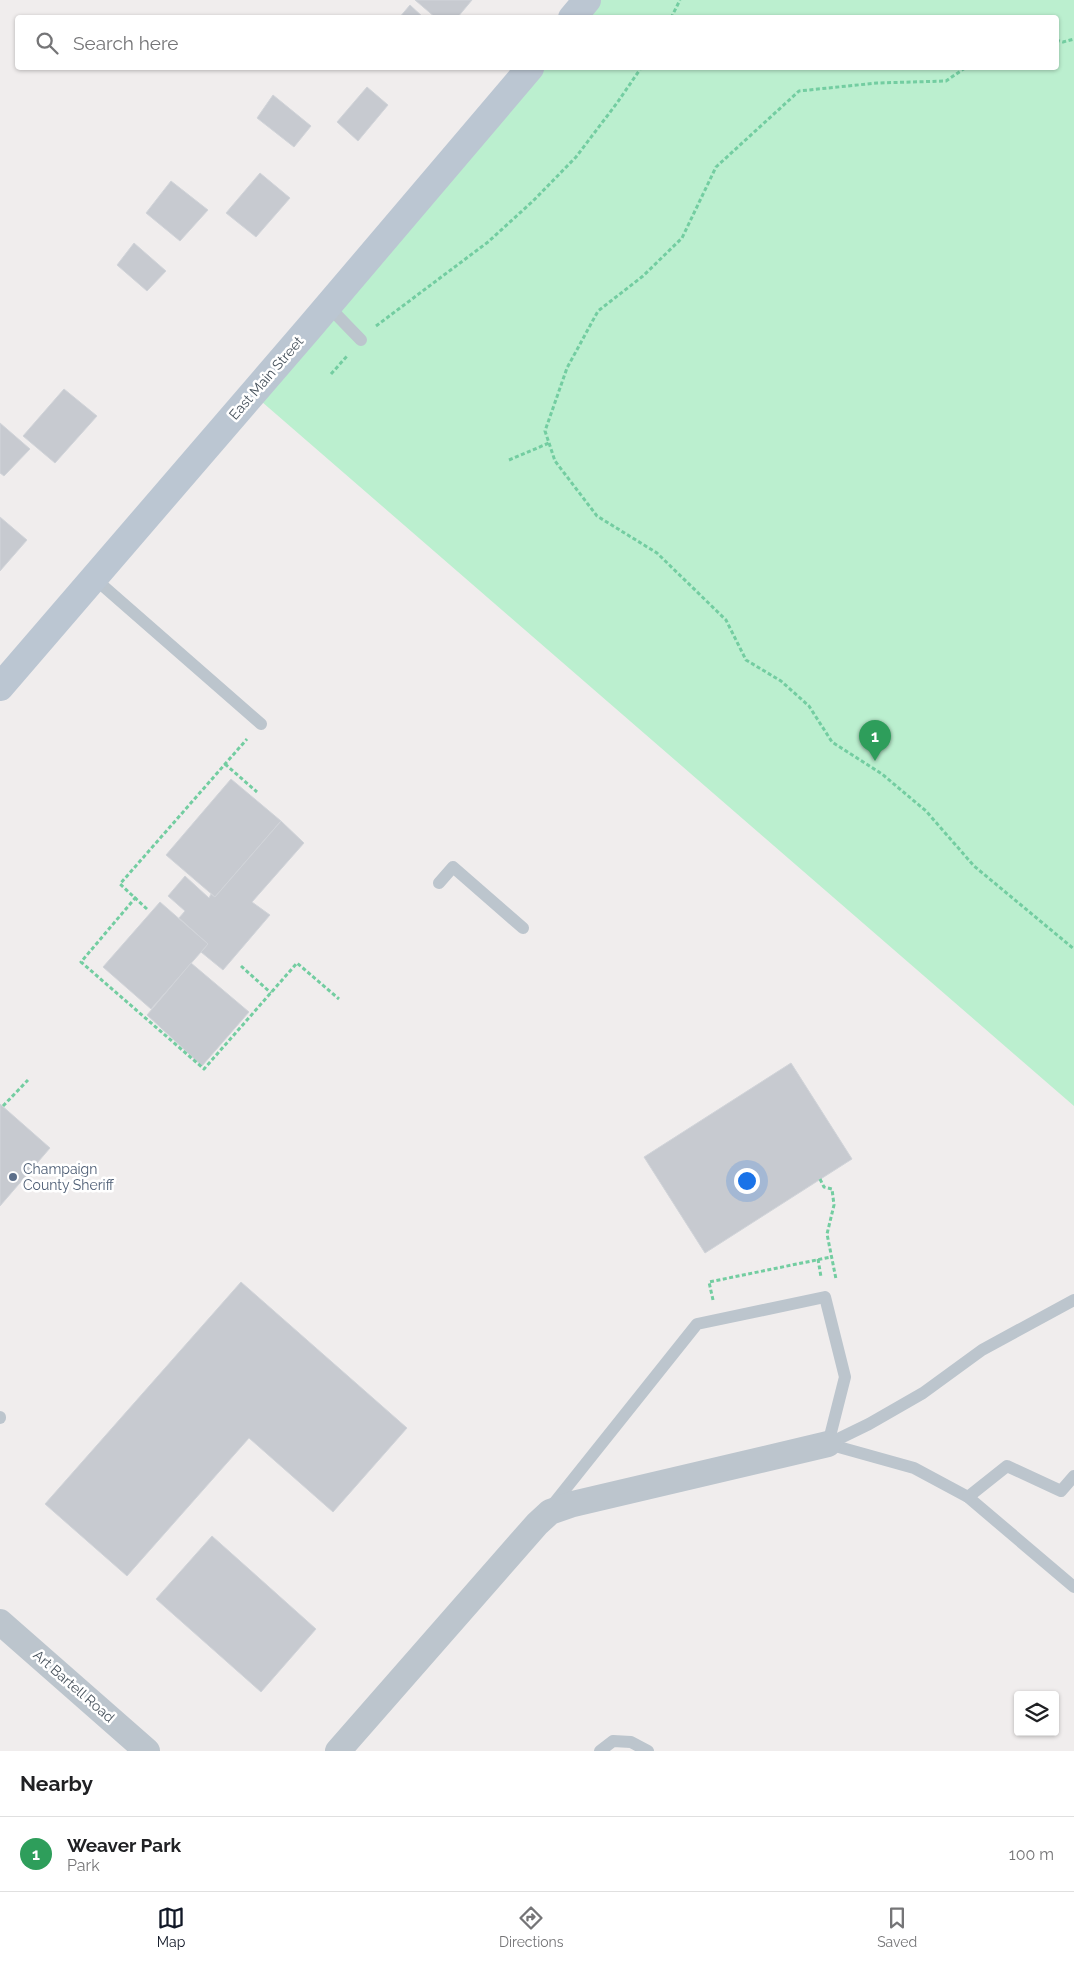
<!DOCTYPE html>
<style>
:root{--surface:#fff;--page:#f2f2f2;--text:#202124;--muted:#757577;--line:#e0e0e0;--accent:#111827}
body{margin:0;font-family:Raleway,sans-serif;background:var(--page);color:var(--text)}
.controls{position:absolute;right:15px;bottom:15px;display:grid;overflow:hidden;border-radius:5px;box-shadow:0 1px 4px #0004}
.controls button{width:45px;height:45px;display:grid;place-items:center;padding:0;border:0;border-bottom:1px solid var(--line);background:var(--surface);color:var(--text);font:25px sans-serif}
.you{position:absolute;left:746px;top:1180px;width:18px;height:18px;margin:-12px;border:4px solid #fff;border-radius:50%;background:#1a73e8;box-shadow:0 0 0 8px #1a73e833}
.badge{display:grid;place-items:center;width:32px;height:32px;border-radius:50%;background:var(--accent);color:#fff;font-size:16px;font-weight:700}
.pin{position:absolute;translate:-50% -41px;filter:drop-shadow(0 1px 2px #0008)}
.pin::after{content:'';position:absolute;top:26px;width:18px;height:15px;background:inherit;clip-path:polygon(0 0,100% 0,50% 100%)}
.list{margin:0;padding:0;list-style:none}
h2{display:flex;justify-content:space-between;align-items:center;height:65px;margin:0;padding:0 20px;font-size:21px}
h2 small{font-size:16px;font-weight:400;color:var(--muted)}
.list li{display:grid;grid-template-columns:32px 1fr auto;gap:15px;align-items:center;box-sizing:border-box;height:75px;padding:0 20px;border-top:1px solid var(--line)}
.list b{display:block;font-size:19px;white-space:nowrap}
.list p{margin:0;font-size:16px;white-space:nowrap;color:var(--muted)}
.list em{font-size:16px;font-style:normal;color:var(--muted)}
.icon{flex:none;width:28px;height:28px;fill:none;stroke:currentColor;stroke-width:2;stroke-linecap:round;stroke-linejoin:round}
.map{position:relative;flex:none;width:1074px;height:1751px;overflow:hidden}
.search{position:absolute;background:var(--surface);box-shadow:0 1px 4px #0004;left:15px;right:15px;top:15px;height:55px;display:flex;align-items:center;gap:12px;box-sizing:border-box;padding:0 18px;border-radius:5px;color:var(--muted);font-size:19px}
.sheet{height:140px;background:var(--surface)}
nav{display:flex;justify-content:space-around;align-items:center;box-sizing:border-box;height:70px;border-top:1px solid var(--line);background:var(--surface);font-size:14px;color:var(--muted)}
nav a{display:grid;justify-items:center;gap:2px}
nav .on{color:var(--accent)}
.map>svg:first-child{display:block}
.green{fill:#bbefcf}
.building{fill:#c7cad0;stroke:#d1d4d9}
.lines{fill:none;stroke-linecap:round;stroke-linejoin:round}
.path{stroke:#73cda1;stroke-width:3;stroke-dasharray:4 2.5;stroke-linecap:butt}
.service{stroke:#bcc5cd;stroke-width:12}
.minor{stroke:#bcc5cd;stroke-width:26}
.secondary{stroke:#bbc6d2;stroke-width:28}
.service-dot{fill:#5c6f8a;stroke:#fff;stroke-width:2}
.labels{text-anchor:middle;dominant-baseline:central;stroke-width:5;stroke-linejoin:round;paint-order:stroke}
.street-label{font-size:14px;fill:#46515b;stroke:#fff}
.service-label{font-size:14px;fill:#4e5e75;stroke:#fff;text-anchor:start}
</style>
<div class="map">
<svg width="1074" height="1751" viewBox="0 0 1074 1751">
<rect width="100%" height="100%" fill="#f0eded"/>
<path class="green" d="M594,0H1074V1106L254,395L536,68H1056V18L579,17Z"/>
<g class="building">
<path d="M415,0H472L457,18H436Z"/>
<path d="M410,5L424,18H399Z"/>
<path d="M367,87L388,105L358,141L337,122Z"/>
<path d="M273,95L311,126L294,147L257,118Z"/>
<path d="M260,173L290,198L256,237L226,213Z"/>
<path d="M171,181L208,210L180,241L146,213Z"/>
<path d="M134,243L166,271L147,291L117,265Z"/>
<path d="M64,389L97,416L55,463L23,436Z"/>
<path d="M0,423L30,449L4,476L0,473Z"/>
<path d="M0,517L27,540L0,571Z"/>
<path d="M231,779L281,821L215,897L166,855Z"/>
<path d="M281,821L304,843L252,902L270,915L223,970L201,952L208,944L179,918L185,911L168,896L185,876L209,898L211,894L215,897Z"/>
<path d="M160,902L208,944L151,1009L103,967Z"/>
<path d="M191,963L249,1012L202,1066L147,1015Z"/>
<path d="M791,1063L852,1159L705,1253L644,1157Z"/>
<path d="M0,1104L50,1148L0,1206Z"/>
<path d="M241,1282L407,1428L333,1512L249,1438L127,1576L45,1504Z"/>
<path d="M212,1536L316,1629L261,1692L156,1599Z"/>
</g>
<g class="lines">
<g class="path">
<path d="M671,18L680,0"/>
<path d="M1056,40L1063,42L1074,39"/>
<path d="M965,68L946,81L877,83L799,91L716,167L682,238L643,276L598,311L567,368L545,431L555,461L597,516L657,553L726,620L746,660L781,681L809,706L832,742L882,774L926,811L974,866L1074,949"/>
<path d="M376,326L488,242L533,201L576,157L617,103L641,68"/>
<path d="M331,374L347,356"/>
<path d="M509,460L549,443"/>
<path d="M225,764L257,792"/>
<path d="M136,897L81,962L204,1069L297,963L339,999"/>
<path d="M147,909L120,884L247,739"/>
<path d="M241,966L271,993"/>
<path d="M3,1106L28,1080"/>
<path d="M820,1179L824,1187L832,1189L834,1205L827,1234L836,1279"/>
<path d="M818,1259L821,1277"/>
<path d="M713,1300L709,1282L831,1257"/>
</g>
<g class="service">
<path d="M328,306L361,340"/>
<path d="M94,578L261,724"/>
<path d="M439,883L453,867L523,928"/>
<path d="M0,1418V1417"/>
<path d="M828,1444L914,1468L968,1497L1074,1587"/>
<path d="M828,1444L869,1424L923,1393L982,1350L1074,1300"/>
<path d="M968,1497L1007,1466L1061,1491L1074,1476"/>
<path d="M551,1507L697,1324L825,1297L845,1377L828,1444"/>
<path d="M600,1751L613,1741L631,1742L648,1751"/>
</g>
<g class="minor">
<path d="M0,1622L147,1751"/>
<path d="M338,1751L537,1524L550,1512L573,1504L828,1444"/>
</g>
<g class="secondary">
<path d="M572,18L587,0"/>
<path d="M0,687L310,327L530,68"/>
</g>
</g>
<circle class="service-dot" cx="13" cy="1177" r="5"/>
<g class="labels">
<g class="street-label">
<text transform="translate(266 378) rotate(-49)">East Main Street</text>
<text transform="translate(74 1686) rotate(41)">Art Bartell Road</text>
</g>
<g class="service-label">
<text x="23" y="1169">Champaign<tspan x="23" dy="16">County Sheriff</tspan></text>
</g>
</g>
</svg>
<div class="controls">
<button><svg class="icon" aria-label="layers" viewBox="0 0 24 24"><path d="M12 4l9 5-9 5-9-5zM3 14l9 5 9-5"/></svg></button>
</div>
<div class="you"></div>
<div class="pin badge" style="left:875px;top:761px;background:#2e9e5b">1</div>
<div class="search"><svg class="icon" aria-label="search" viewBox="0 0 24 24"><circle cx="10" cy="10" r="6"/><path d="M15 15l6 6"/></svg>Search here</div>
</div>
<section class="sheet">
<h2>Nearby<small></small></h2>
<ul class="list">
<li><span class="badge" style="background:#2e9e5b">1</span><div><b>Weaver Park</b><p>Park</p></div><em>100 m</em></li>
</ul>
</section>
<nav>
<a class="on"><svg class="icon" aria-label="map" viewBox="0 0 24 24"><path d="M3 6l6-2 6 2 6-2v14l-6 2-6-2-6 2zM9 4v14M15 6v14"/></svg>Map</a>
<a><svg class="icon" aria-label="directions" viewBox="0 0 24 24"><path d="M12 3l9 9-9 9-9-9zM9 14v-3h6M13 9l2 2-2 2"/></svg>Directions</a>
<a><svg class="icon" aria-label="saved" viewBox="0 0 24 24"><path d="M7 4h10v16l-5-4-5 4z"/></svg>Saved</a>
</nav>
